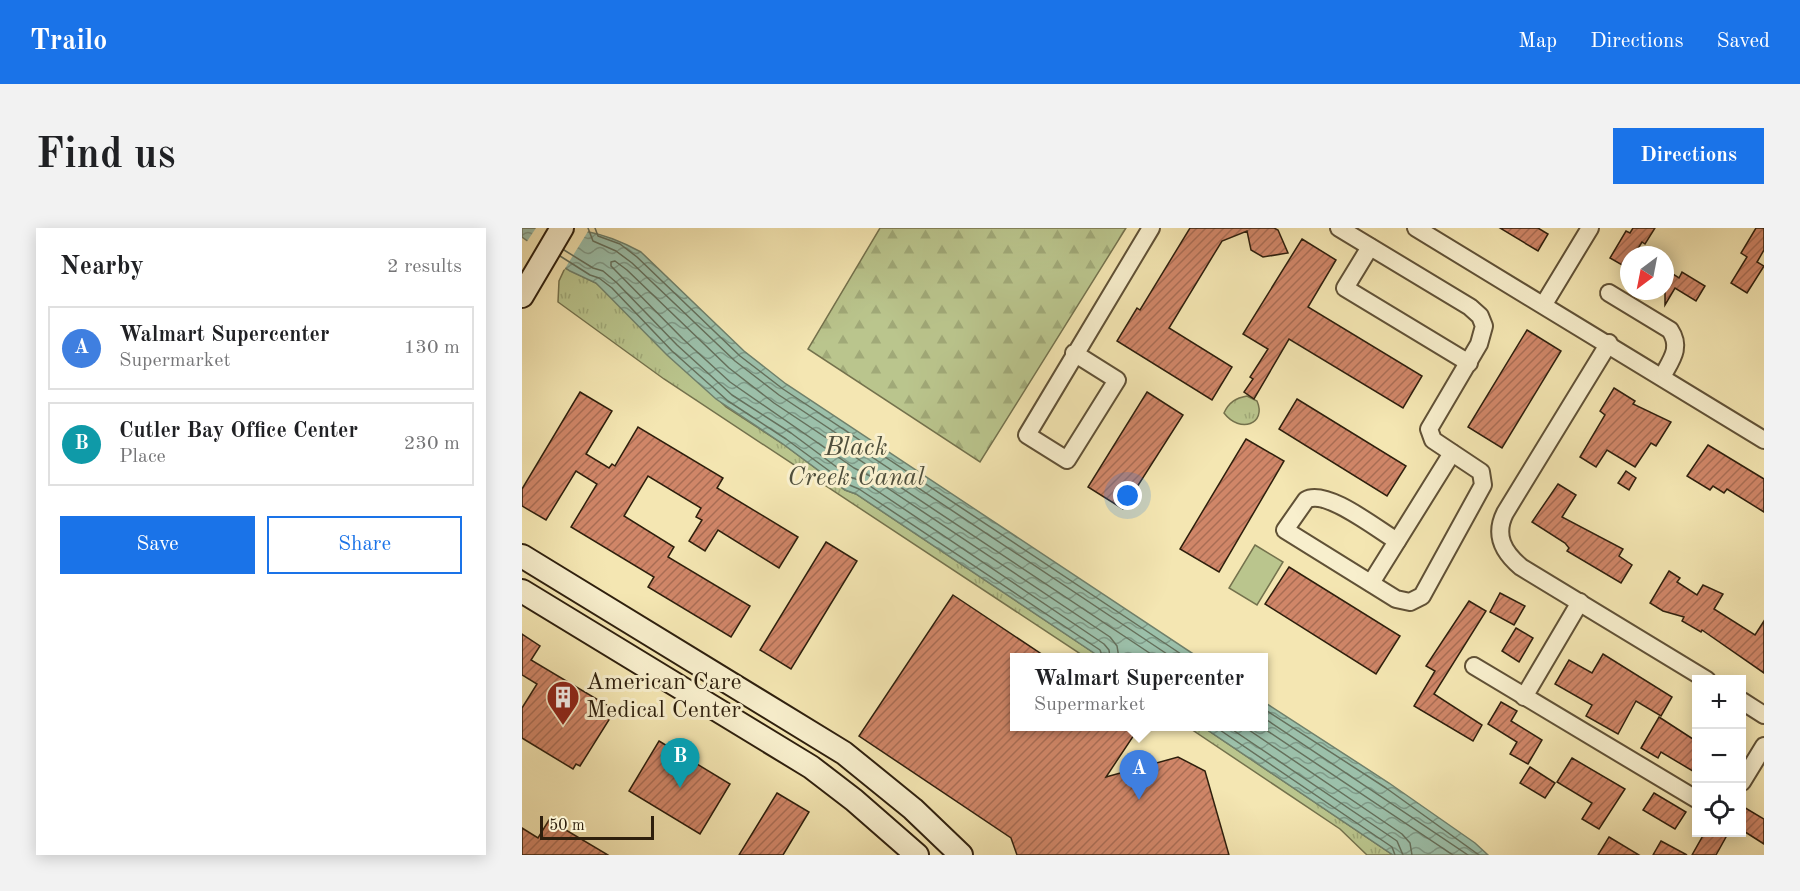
<!DOCTYPE html>
<meta charset="utf-8">
<style>
:root{--surface:#fff;--page:#f2f2f2;--text:#202124;--muted:#757577;--line:#e0e0e0;--accent:#1a73e8}
body{margin:0;font-family:"Old Standard TT",serif;background:var(--page);color:var(--text)}
.controls{position:absolute;right:18px;bottom:18px;display:grid;overflow:hidden;border-radius:0px;box-shadow:0 3px 15px #0003}
.controls button{width:54px;height:54px;display:grid;place-items:center;padding:0;border:0;border-bottom:2px solid var(--line);background:var(--surface);color:var(--text);font:30px sans-serif}
.compass{position:absolute;left:1098px;top:18px;width:54px;height:54px;border-radius:50%;background:var(--surface);box-shadow:0 3px 15px #0003;rotate:212deg}
.scale{position:absolute;left:18px;bottom:15px;width:114px;box-sizing:border-box;padding-left:6px;border:3px solid #2e1f0d;border-top:0;font-size:16px;line-height:21px;white-space:nowrap;color:#2e1f0d;-webkit-text-stroke:4px #f8efcd;paint-order:stroke}
.you{position:absolute;left:606px;top:268px;width:21px;height:21px;margin:-15px;border:4px solid #fff;border-radius:50%;background:#1a73e8;box-shadow:0 0 0 9px #1a73e833}
.badge{display:grid;place-items:center;width:39px;height:39px;border-radius:50%;background:var(--accent);color:#fff;font-size:20px;font-weight:700}
.pin{position:absolute;translate:-50% -50px;filter:drop-shadow(0 2px 3px #0008)}
.pin::after{content:'';position:absolute;top:32px;width:21px;height:18px;background:inherit;clip-path:polygon(0 0,100% 0,50% 100%)}
.popup{position:absolute;left:488px;top:425px;width:258px;height:78px;box-sizing:border-box;display:grid;place-content:center;border-radius:0px;background:var(--surface);filter:drop-shadow(0 2px 4px #0005);font-size:20px;white-space:nowrap;color:var(--muted)}
.popup b{font-size:22px;color:var(--text)}
.popup::after{content:'';position:absolute;left:50%;top:100%;margin-left:-12px;border:12px solid transparent;border-top-color:var(--surface)}
.list{margin:0;padding:0;list-style:none}
h2{display:flex;justify-content:space-between;align-items:center;height:78px;margin:0;padding:0 24px;font-size:26px}
h2 small{font-size:20px;font-weight:400;color:var(--muted)}
.list li{display:grid;grid-template-columns:39px 1fr auto;gap:18px;align-items:center;box-sizing:border-box;height:84px;margin:0 12px 12px;padding:0 12px;border:2px solid var(--line);border-radius:0px}
.list b{display:block;font-size:22px;white-space:nowrap}
.list p{margin:0;font-size:20px;white-space:nowrap;color:var(--muted)}
.list em{font-size:20px;font-style:normal;color:var(--muted)}
.actions{display:flex;gap:12px;padding:18px 24px}
.actions a{flex:1;padding:14px 0;border:2px solid var(--accent);border-radius:0px;text-align:center;font-size:21px;color:var(--accent)}
.actions .main{background:var(--accent);color:#fff}
.icon{flex:none;width:33px;height:33px;fill:none;stroke:currentColor;stroke-width:2;stroke-linecap:round;stroke-linejoin:round}
.map{position:relative;flex:none;width:1242px;height:627px;overflow:hidden;border-radius:0px}
header{display:flex;align-items:center;gap:36px;box-sizing:border-box;height:84px;padding:0 30px;background:var(--accent);color:#fff}
header strong{font-size:28px}
nav{display:flex;gap:33px;margin-inline-start:auto;font-size:21px}
.intro{display:flex;align-items:center;justify-content:space-between;box-sizing:border-box;height:144px;padding:0 36px}
h1{margin:0;font-size:42px}
.button{padding:15px 27px;border-radius:0px;background:var(--accent);color:#fff;font-size:21px;font-weight:700}
main{display:flex;gap:36px;padding:0 36px}
aside{flex:1;background:var(--surface);border-radius:0px;box-shadow:0 3px 15px #0003}
.map>svg:first-child{display:block}
.grass{fill:url(#grass-tufts);stroke:#74724d;stroke-width:1.5}
.forest{fill:url(#forest-firs);stroke:#74724d;stroke-width:1.5}
.pitch{fill:#bac58d;stroke:#74724d;stroke-width:1.5}
.water{fill:url(#water-waves);stroke:#70806b;stroke-width:1.5}
.pier{fill:#f4e6b2}
.lines{fill:none;stroke-linecap:round;stroke-linejoin:round}
.shore{stroke:#65705c;stroke-width:1.5}
.building{fill:url(#building-hatch);stroke:#2e1f0d;stroke-width:1.5}
.minor-casing{stroke:#605136;stroke-width:20}
.secondary-casing{stroke:#2e1f0d;stroke-width:26}
.minor{stroke:#f8efcd;stroke-width:16}
.secondary{stroke:#f8efcd;stroke-width:22}
.labels{text-anchor:middle;dominant-baseline:central;stroke-width:6;stroke-linejoin:round;paint-order:stroke}
.poi-label{font-size:24px;fill:#2e1f0d;stroke:#f8efcd;text-anchor:start}
.water-label{font-size:26px;font-style:italic;fill:#4f4f3c;stroke:#f8efcd}
</style>
<header>
<strong>Trailo</strong>
<nav><a>Map</a><a>Directions</a><a>Saved</a></nav>
</header>
<div class="intro"><h1>Find us</h1><a class="button">Directions</a></div>
<main>
<aside>
<h2>Nearby<small>2 results</small></h2>
<ul class="list">
<li><span class="badge" style="background:#3f7fe0">A</span><div><b>Walmart Supercenter</b><p>Supermarket</p></div><em>130 m</em></li>
<li><span class="badge" style="background:#0f9aa8">B</span><div><b>Cutler Bay Office Center</b><p>Place</p></div><em>230 m</em></li>
</ul>
<div class="actions"><a class="main">Save</a><a>Share</a></div>
</aside>
<div class="map">
<svg width="1242" height="627" viewBox="0 0 1242 627">
<defs>
<pattern id="grass-tufts" width="24" height="20" patternUnits="userSpaceOnUse" patternTransform="scale(1.5)"><rect width="24" height="20" fill="#bac58d"/><path d="M3 7l-1-3M5 7V3M7 7l1-3M15 17l-1-3M17 17v-4M19 17l1-3" fill="none" stroke="#a0a978"/></pattern>
<pattern id="forest-firs" width="22" height="20" patternUnits="userSpaceOnUse" patternTransform="scale(1.5)"><rect width="22" height="20" fill="#bac58d"/><path d="M5 1l3.5 6h-7zM16 11l3.5 6h-7z" fill="#a0a978"/></pattern>
<pattern id="water-waves" width="16" height="10" patternUnits="userSpaceOnUse" patternTransform="scale(1.5)"><rect width="16" height="10" fill="#9cc0aa"/><path d="M0 5q4-4 8 0t8 0" fill="none" stroke="#809b89"/></pattern>
<pattern id="building-hatch" width="6" height="6" patternUnits="userSpaceOnUse" patternTransform="scale(1.5)"><rect width="6" height="6" fill="#d08668"/><path d="M-1 1l2-2M0 6l6-6M5 7l2-2" fill="none" stroke="#a96d54"/></pattern>
</defs>
<rect width="100%" height="100%" fill="#f4e6b2"/>
<filter id="stains"><feTurbulence type="fractalNoise" baseFrequency=".00333" numOctaves="4"/><feColorMatrix values="0 0 0 0 .2 0 0 0 0 .09 0 0 0 0 .02 0 0 0 .5 -.17"/></filter>
<radialGradient id="worn" r=".72"><stop offset=".6" stop-color="#630" stop-opacity="0"/><stop offset="1" stop-color="#630" stop-opacity=".3"/></radialGradient>
<g class="grass">
<path d="M43,40L74,55L86,65L204,179L261,216L323,262L334,266L578,429H563L142,151L36,74L37,53Z"/>
<path d="M725,168L735,173C745,196 718,206 702,185C707,174 714,170 725,168Z"/>
<path d="M666,499H681L871,627H845L818,601Z"/>
</g>
<path class="forest" d="M358,0H604L458,234L286,121Z"/>
<path class="pitch" d="M733,317L761,334L735,377L707,360Z"/>
<g class="water">
<path d="M0,0C51,0 75,0 119,24L222,123L264,156L676,429H578L334,266L323,262L261,216L194,171L145,127L74,55L48,43L0,9Z"/>
<path d="M742,474L867,555L953,615L966,627H871L681,499L742,498Z"/>
</g>
<path class="pier" d="M14,0H68L42,42L4,15Z"/>
<g class="lines">
<g class="shore">
<path d="M66,0L71,13L94,23L110,35L213,133L257,167L651,430"/>
<path d="M73,0L76,8L98,16L115,29L218,128L261,161L665,430"/>
<path d="M42,22L71,40L81,43L95,55L155,117L210,167L269,205L328,249L342,254L582,416L587,422L588,430"/>
<path d="M38,28L68,47L77,50L90,60L150,123L206,173L264,211L325,256L337,261L578,422L581,430"/>
<path d="M597,430L595,418L588,409L346,247L332,240L208,154L161,111L89,38V34L93,33L105,42L207,140L252,175L635,430"/>
<path d="M742,481L864,560L957,627"/>
<path d="M742,490L946,627"/>
<path d="M692,498L870,619L873,627"/>
<path d="M705,498L875,613L881,627"/>
<path d="M721,498L880,606L888,615L890,627"/>
<path d="M738,498L931,627"/>
</g>
</g>
<g class="building">
<path d="M668,0H752L756,2L766,25L741,29L729,22L725,3L700,13L647,100L710,139L690,172L595,113L615,80L618,82Z"/>
<path d="M978,0H1016L1026,6L1016,23Z"/>
<path d="M1111,0H1133L1123,16L1120,14L1112,27H1107V41L1088,30L1104,3L1108,5Z"/>
<path d="M1234,0H1242V22L1235,34L1242,38L1225,65L1209,55L1225,29L1219,25Z"/>
<path d="M780,11L814,32L786,79L900,148L881,180L767,111L732,171L722,164L731,151L728,149L746,121L721,106Z"/>
<path d="M1143,41L1157,50L1160,44L1183,58L1174,73L1153,60L1143,77Z"/>
<path d="M1005,102L1039,123L980,220L946,199Z"/>
<path d="M1092,160L1113,173L1111,176L1149,194L1134,218L1129,215L1113,239L1085,222L1074,239L1058,229L1083,187L1078,183Z"/>
<path d="M58,164L90,183L64,226L87,240L90,236L93,238L116,199L201,250L195,260L276,309L257,340L196,302L183,323L167,313L180,292L174,289L179,280L126,248L102,288L152,319L146,329L228,378L209,409L126,359L132,349L49,299L75,256L54,243L24,292L0,278V261Z"/>
<path d="M625,164L661,187L601,281L566,259Z"/>
<path d="M775,171L884,238L865,268L757,201Z"/>
<path d="M724,211L762,233L697,344L658,321Z"/>
<path d="M1186,217L1242,251V284L1205,261L1202,265L1191,258L1188,262L1165,248Z"/>
<path d="M1104,243L1114,250L1107,262L1096,255Z"/>
<path d="M1036,256L1054,267L1040,289L1101,321L1097,328L1110,337L1099,355L1045,323L1047,320L1043,315L1010,294Z"/>
<path d="M304,314L335,333L269,441L238,422Z"/>
<path d="M767,339L878,408L854,446L743,376Z"/>
<path d="M1147,343L1158,350L1155,354L1175,367L1181,357L1201,366L1192,381L1233,407L1242,393V445L1180,402L1179,404L1160,393L1162,389L1141,383L1128,375Z"/>
<path d="M978,365L1003,378L992,397L968,384Z"/>
<path d="M431,367L524,429H492V498H618L584,549L656,529L683,543L707,627H495L489,610L337,508Z"/>
<path d="M947,373L964,383L912,466L960,497L951,513L892,478L913,443L904,438Z"/>
<path d="M994,400L1011,410L997,434L980,423Z"/>
<path d="M0,406L18,418L9,432L88,479L85,484L90,487L58,538L54,536L51,541L0,510V480L15,456L0,447Z"/>
<path d="M1081,426L1150,469L1139,488L1114,473L1096,506L1064,488L1070,477L1033,456L1047,432L1070,445Z"/>
<path d="M979,474L995,483L989,493L1020,512L1006,536L988,526L995,514L966,496Z"/>
<path d="M1137,489L1174,513V545L1139,524L1136,530L1119,520Z"/>
<path d="M137,513L208,556L178,606L107,563Z"/>
<path d="M1050,530L1103,561L1077,601L1060,591L1070,575L1035,554Z"/>
<path d="M1008,539L1033,555L1023,570L998,555Z"/>
<path d="M255,565L287,584L261,627H217Z"/>
<path d="M1132,565L1164,584L1153,601L1121,582Z"/>
<path d="M1220,578L1242,591V616L1220,602Z"/>
<path d="M27,592L86,627H0V600L16,610Z"/>
<path d="M1183,604H1196L1204,609L1194,627H1170Z"/>
<path d="M1087,609L1117,627H1076Z"/>
<path d="M1139,613L1165,627H1131Z"/>
</g>
<g class="lines">
<defs>
<g id="minor">
<path d="M817,0L948,79L958,88L962,98L957,116L907,201L911,212L959,244L961,257L900,368L888,374L874,371L763,302L784,272C804,260 856,302 875,313"/>
<path d="M894,0L1242,212"/>
<path d="M848,19L823,60L947,135"/>
<path d="M1087,65L1148,102C1160,120 1149,132 1140,149"/>
<path d="M1022,76L1068,0"/>
<path d="M1087,115L983,285C972,307 981,324 999,339L1185,452"/>
<path d="M552,125L595,152L545,232L505,207L629,0"/>
<path d="M849,355L930,225"/>
<path d="M952,438L1174,571"/>
<path d="M1002,469L1058,374"/>
<path d="M1220,473L1242,487"/>
<path d="M1220,554L1242,518"/>
</g>
<g id="secondary">
<path d="M0,68L40,0"/>
<path d="M0,328L322,525L391,581L439,627"/>
<path d="M0,363L289,539L332,572L395,627"/>
</g>
</defs>
<use href="#minor" class="minor-casing"/>
<use href="#secondary" class="secondary-casing"/>
<use href="#minor" class="minor"/>
<use href="#secondary" class="secondary"/>
</g>
<defs>
<symbol id="building-pin" viewBox="-11 -11 22 30"><path d="M0 17L-7.5 6A9.5 9.5 0 1 1 7.5 6Z" fill="#8f2418" stroke="#f8efcd"/><path d="M-4-6H4V6H1V3H-1V6H-4ZM-2.5-4.3h1.7v1.8h-1.7ZM.8-4.3h1.7v1.8H.8ZM-2.5-1h1.7V.8h-1.7ZM.8-1h1.7V.8H.8Z" fill="#fff"/></symbol>
</defs>
<g fill-rule="evenodd">
<use href="#building-pin" x="22" y="450" width="38" height="52"/>
</g>
<g class="labels">
<g class="poi-label">
<text x="64" y="455">American Care<tspan x="64" dy="28">Medical Center</tspan></text>
</g>
<g class="water-label">
<text x="334" y="220">Black<tspan x="334" dy="30">Creek Canal</tspan></text>
</g>
</g>
<rect width="100%" height="100%" filter="url(#stains)"/>
<rect width="100%" height="100%" fill="url(#worn)"/>
</svg>
<div class="controls">
<button>+</button>
<button>−</button>
<button><svg class="icon" aria-label="locate" viewBox="0 0 24 24"><circle cx="12" cy="12" r="6"/><path d="M12 2v4M12 18v4M2 12h4M18 12h4"/></svg></button>
</div>
<svg class="compass" viewBox="-18 -18 36 36"><path d="M0-13l5 13h-10z" fill="#e53935"/><path d="M0 13l5-13h-10z" fill="#757577"/></svg>
<div class="scale">50 m</div>
<div class="you"></div>
<div class="pin badge" style="left:617px;top:572px;background:#3f7fe0">A</div>
<div class="popup"><b>Walmart Supercenter</b>Supermarket</div>
<div class="pin badge" style="left:158px;top:560px;background:#0f9aa8">B</div>
</div>
</main>
